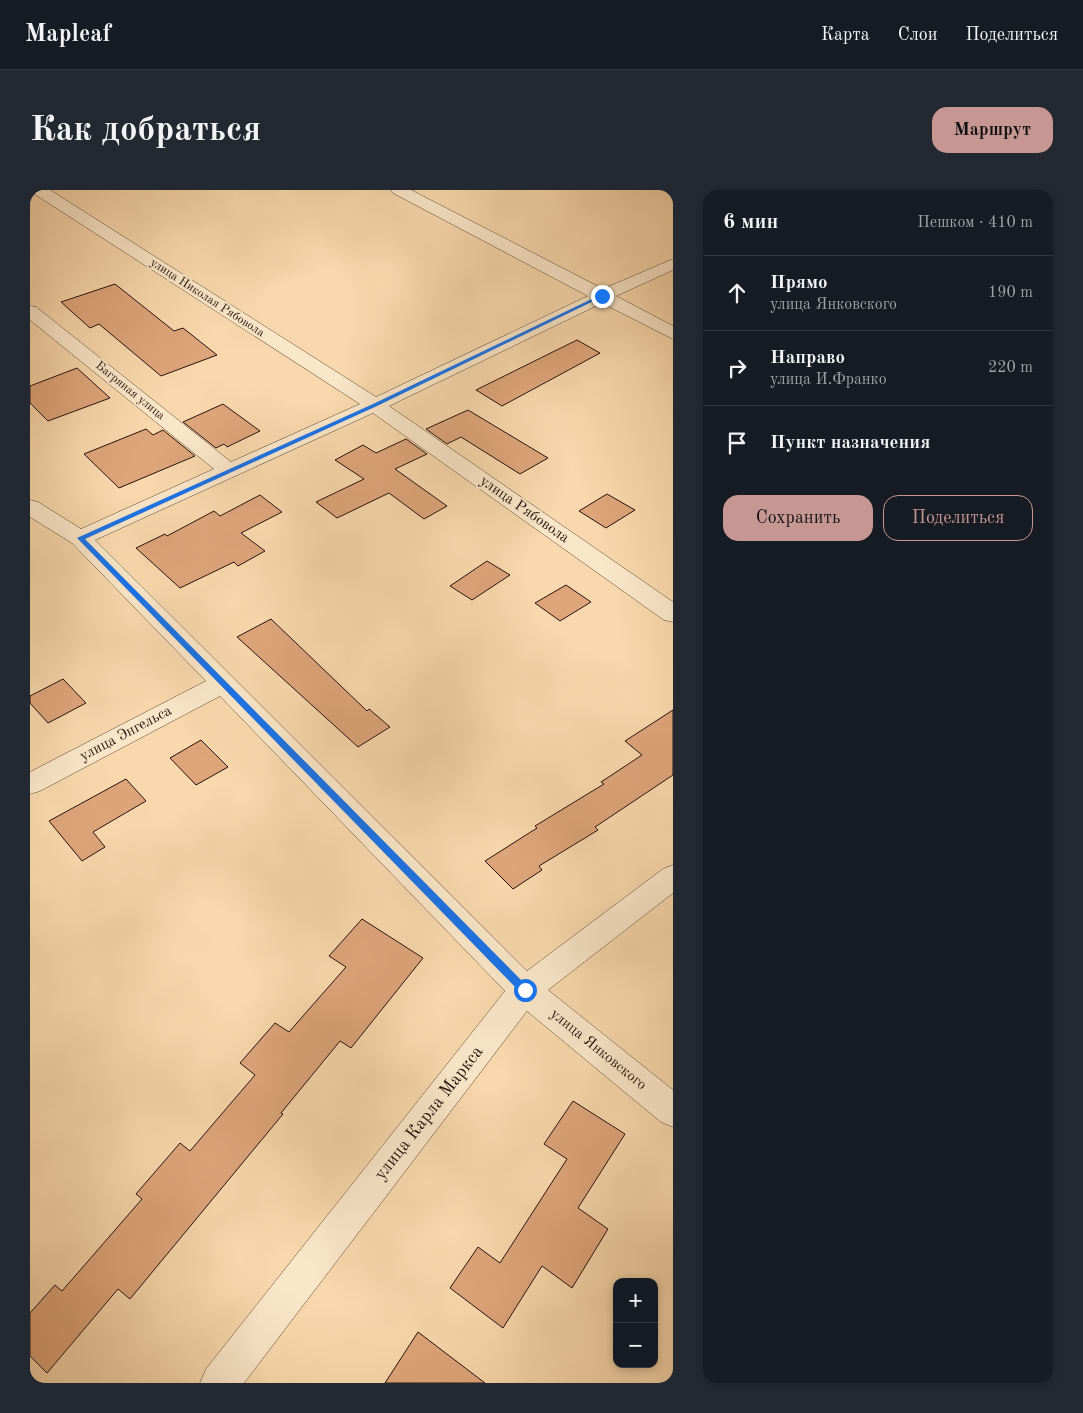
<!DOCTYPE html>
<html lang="ru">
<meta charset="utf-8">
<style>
:root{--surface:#171b24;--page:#242831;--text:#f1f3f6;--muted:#9ea1a6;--line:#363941;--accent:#c59692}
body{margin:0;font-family:"Old Standard TT",serif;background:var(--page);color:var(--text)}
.controls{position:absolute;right:15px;bottom:15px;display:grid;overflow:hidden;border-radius:10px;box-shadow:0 2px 8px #0003}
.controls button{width:45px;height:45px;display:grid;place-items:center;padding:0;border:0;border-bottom:1px solid var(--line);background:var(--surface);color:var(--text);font:25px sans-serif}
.stop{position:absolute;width:15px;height:15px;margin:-11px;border:4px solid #1a73e8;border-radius:50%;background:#fff}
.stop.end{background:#1a73e8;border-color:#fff;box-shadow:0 1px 5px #0008}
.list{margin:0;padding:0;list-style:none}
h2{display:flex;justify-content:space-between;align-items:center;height:65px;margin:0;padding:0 20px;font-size:21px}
h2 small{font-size:16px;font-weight:400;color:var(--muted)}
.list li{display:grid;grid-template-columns:32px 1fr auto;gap:15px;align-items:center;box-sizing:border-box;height:75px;padding:0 20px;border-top:1px solid var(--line)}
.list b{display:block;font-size:19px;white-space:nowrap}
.list p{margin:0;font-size:16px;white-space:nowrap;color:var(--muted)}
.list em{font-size:16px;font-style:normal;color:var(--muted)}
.actions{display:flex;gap:10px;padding:15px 20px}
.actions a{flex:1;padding:11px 0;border:1px solid var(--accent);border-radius:15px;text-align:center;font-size:18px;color:var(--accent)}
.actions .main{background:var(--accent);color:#111}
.icon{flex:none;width:28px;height:28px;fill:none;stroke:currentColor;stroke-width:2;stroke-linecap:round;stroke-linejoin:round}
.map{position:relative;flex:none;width:643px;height:1193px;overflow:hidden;border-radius:15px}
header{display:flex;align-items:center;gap:30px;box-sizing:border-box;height:70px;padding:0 25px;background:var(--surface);border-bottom:1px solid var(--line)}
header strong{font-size:24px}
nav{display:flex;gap:28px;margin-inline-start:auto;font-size:18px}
.intro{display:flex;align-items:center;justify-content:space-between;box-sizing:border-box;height:120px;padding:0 30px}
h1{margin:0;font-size:35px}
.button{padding:12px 22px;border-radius:15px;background:var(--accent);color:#111;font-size:18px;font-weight:700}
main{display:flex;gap:30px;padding:0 30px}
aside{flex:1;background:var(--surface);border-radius:15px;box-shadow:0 2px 8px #0003}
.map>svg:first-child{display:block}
.building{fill:#dea57b;stroke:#26120a}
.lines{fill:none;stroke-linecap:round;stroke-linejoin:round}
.minor-casing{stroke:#5a4432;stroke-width:1}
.minor{fill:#fae6c9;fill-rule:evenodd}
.route{fill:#1a73e8}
.labels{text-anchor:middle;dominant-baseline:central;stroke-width:4;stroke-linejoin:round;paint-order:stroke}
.far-street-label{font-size:12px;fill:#26120a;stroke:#fae6c9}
.street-label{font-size:15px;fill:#26120a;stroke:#fae6c9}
.near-street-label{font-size:18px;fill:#26120a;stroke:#fae6c9}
</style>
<header>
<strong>Mapleaf</strong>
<nav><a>Карта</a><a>Слои</a><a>Поделиться</a></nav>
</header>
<div class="intro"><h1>Как добраться</h1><a class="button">Маршрут</a></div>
<main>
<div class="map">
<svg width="643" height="1193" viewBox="0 0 643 1193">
<rect width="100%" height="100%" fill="#f8d8ac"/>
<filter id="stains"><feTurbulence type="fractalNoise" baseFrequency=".004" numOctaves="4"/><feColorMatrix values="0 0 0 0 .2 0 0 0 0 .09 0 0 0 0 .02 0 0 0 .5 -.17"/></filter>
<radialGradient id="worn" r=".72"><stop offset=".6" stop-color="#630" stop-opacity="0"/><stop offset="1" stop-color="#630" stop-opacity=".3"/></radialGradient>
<g class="building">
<path d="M85,94L144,141L153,138L187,165L131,186L69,134L60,138L31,112Z"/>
<path d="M547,150L570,163L472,216L446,200Z"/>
<path d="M47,178L80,208L18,231L0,213V196Z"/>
<path d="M193,214L230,241L197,257L194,254L186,258L153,232Z"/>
<path d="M438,220L518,268L490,284L431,247L417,254L396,239Z"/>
<path d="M116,239L123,245L133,240L165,266L89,298L54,264Z"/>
<path d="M376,249L397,264L365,279L417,316L394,329L359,303L307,328L286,312L334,289L305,270L333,255L346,263Z"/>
<path d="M577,304L605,320L576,338L549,321Z"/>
<path d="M230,305L252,322L211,343L235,361L208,376L204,372L150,398L106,358L135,344L137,346L184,321L190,326Z"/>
<path d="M457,371L480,385L442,410L420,396Z"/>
<path d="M536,395L561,412L530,431L505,413Z"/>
<path d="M241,429L337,521L339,519L360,537L328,557L207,447Z"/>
<path d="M33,489L56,513L18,533L0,513V506Z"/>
<path d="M643,520V585L565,637L568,640L509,676L512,680L483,699L455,671L507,638L505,636L574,594L571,592L612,565L595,551Z"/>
<path d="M171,550L198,577L166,595L140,568Z"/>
<path d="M96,589L116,611L63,642L75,657L52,671L19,631Z"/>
<path d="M332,729L393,768L321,858L310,851L251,923L253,924L100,1109L88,1099L17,1183L0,1166V1123L25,1095L32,1101L112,1009L106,1004L150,953L160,961L225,885L210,873L245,833L259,842L316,777L299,766Z"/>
<path d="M543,911L595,944L548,1018L578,1039L542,1098L512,1076L473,1138L420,1098L448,1057L470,1073L537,969L514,954Z"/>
<path d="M388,1142L455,1193H355Z"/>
</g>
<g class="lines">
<defs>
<path id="minor" d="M1,0H20L346,207L558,106L363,3L361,0H381L573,99L643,69V80L586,106L643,136V149L572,113L359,216L643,412V432L634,430L343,223L65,350L497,781L633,679L643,675V703L518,800L643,900V937L631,932L497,821L214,1193H170L176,1179L475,801L190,506L10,601L0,604V582L176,491L42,353L0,327V310L8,312L51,339L184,279L0,130V116L6,117L201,272L330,214L3,3Z"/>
</defs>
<use href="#minor" class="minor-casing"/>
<use href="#minor" class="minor"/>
</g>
<path class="route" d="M570,105L574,106L347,216L55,349L498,797V803H491L47,348L343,214Z"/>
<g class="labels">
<g class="far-street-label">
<text transform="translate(177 108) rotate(33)">улица Николая Рябовола</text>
<text transform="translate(100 201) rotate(39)">Багряная улица</text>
</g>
<g class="street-label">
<text transform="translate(494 320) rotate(35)">улица Рябовола</text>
<text transform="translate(96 544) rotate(-28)">улица Энгельса</text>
<text transform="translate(568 860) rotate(39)">улица Янковского</text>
</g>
<g class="near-street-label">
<text transform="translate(399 923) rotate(-52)">улица Карла Маркса</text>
</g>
</g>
<rect width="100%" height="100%" filter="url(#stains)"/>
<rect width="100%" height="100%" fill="url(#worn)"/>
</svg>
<div class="controls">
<button>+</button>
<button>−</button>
</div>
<div class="stop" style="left:495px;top:800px"></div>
<div class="stop end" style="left:572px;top:106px"></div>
</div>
<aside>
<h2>6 мин<small>Пешком · 410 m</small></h2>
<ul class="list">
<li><svg class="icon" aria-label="ahead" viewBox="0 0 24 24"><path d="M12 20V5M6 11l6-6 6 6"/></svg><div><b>Прямо</b><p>улица Янковского</p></div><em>190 m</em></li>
<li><svg class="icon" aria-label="right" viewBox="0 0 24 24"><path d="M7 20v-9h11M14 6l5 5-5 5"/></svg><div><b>Направо</b><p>улица И.Франко</p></div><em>220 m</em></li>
<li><svg class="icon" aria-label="arrive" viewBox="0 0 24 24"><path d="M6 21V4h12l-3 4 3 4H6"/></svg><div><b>Пункт назначения</b></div></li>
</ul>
<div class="actions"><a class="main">Сохранить</a><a>Поделиться</a></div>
</aside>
</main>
